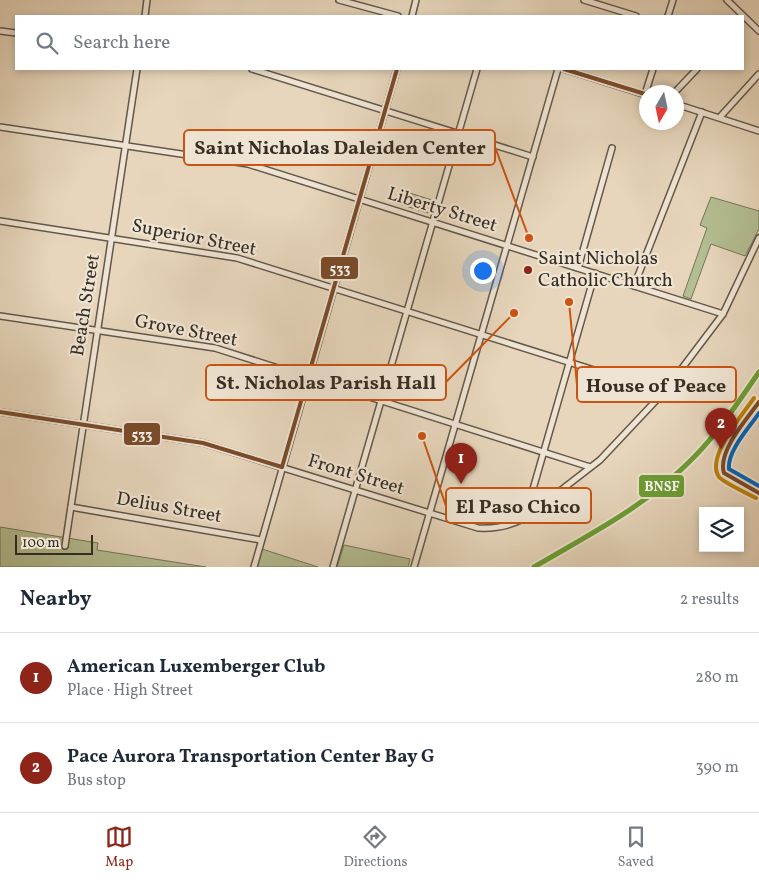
<!DOCTYPE html>
<meta charset="utf-8">
<style>
:root{--surface:#fff;--page:#f2f2f3;--text:#1f2937;--muted:#747a83;--line:#e0e1e3;--accent:#8f2418}
body{margin:0;font-family:Vollkorn,serif;background:var(--page);color:var(--text)}
.controls{position:absolute;right:15px;bottom:15px;display:grid;overflow:hidden;border-radius:0px;box-shadow:0 2px 8px #0003}
.controls button{width:45px;height:45px;display:grid;place-items:center;padding:0;border:0;border-bottom:1px solid var(--line);background:var(--surface);color:var(--text);font:25px sans-serif}
.compass{position:absolute;left:639px;top:85px;width:45px;height:45px;border-radius:50%;background:var(--surface);box-shadow:0 2px 8px #0003;rotate:189deg}
.scale{position:absolute;left:15px;bottom:12px;width:78px;box-sizing:border-box;padding-left:5px;border:2px solid #362e24;border-top:0;font-size:14px;line-height:18px;white-space:nowrap;color:#362e24;-webkit-text-stroke:4px #efe4d3;paint-order:stroke}
.you{position:absolute;left:482px;top:270px;width:18px;height:18px;margin:-12px;border:4px solid #fff;border-radius:50%;background:#1a73e8;box-shadow:0 0 0 8px #1a73e833}
.badge{display:grid;place-items:center;width:32px;height:32px;border-radius:50%;background:var(--accent);color:#fff;font-size:16px;font-weight:700}
.pin{position:absolute;translate:-50% -41px;filter:drop-shadow(0 1px 2px #0008)}
.pin::after{content:'';position:absolute;top:26px;width:18px;height:15px;background:inherit;clip-path:polygon(0 0,100% 0,50% 100%)}
.list{margin:0;padding:0;list-style:none}
h2{display:flex;justify-content:space-between;align-items:center;height:65px;margin:0;padding:0 20px;font-size:21px}
h2 small{font-size:16px;font-weight:400;color:var(--muted)}
.list li{display:grid;grid-template-columns:32px 1fr auto;gap:15px;align-items:center;box-sizing:border-box;height:90px;padding:0 20px;border-top:1px solid var(--line)}
.list b{display:block;font-size:19px;white-space:nowrap}
.list p{margin:0;font-size:16px;white-space:nowrap;color:var(--muted)}
.list em{font-size:16px;font-style:normal;color:var(--muted)}
.icon{flex:none;width:28px;height:28px;fill:none;stroke:currentColor;stroke-width:2;stroke-linecap:round;stroke-linejoin:round}
.map{position:relative;flex:none;width:759px;height:567px;overflow:hidden}
.search{position:absolute;background:var(--surface);box-shadow:0 2px 8px #0003;left:15px;right:15px;top:15px;height:55px;display:flex;align-items:center;gap:12px;box-sizing:border-box;padding:0 18px;border-radius:0px;color:var(--muted);font-size:19px}
.sheet{height:245px;background:var(--surface)}
nav{display:flex;justify-content:space-around;align-items:center;box-sizing:border-box;height:70px;border-top:1px solid var(--line);background:var(--surface);font-size:14px;color:var(--muted)}
nav a{display:grid;justify-items:center;gap:2px}
nav .on{color:var(--accent)}
.map>svg:first-child{display:block}
.green{fill:#b3be92;stroke:#74765b}
.lines{fill:none;stroke-linecap:round;stroke-linejoin:round}
.street-casing{stroke:#62584a;stroke-width:8}
.street{stroke:#efe4d3;stroke-width:5}
.bus-1-casing{stroke:#efe4d3;stroke-width:8}
.bus-2-casing{stroke:#efe4d3;stroke-width:8}
.bus-3-casing{stroke:#efe4d3;stroke-width:8}
.bus-1{stroke:#7a4b2a;stroke-width:4}
.bus-2{stroke:#bd820b;stroke-width:4}
.bus-3{stroke:#0065bd;stroke-width:4}
.rail-1-casing{stroke:#efe4d3;stroke-width:9}
.rail-1{stroke:#6d9f34;stroke-width:5}
.poi-dot{fill:#8f2418;stroke:#efe4d3;stroke-width:2}
.labels{text-anchor:middle;dominant-baseline:central;stroke-width:4.5;stroke-linejoin:round;paint-order:stroke}
.street-label{font-size:19px;fill:#362e24;stroke:#efe4d3}
.poi-label{font-size:19px;fill:#362e24;stroke:#efe4d3;text-anchor:start}
.leader{fill:none;stroke:#cd5310;stroke-width:2}
.callout-dot{fill:#cd5310;stroke:#efe4d3;stroke-width:2}
.callout{fill:#efe4d3;stroke:#cd5310;stroke-width:2}
.callout-label{font-size:20px;text-anchor:middle;font-weight:bold;fill:#362e24}
.line-badge{stroke:#efe4d3;stroke-width:2}
.badge-label{font-size:14px;text-anchor:middle;font-weight:bold;fill:#fff}
</style>
<div class="map">
<svg width="759" height="567" viewBox="0 0 759 567">
<rect width="100%" height="100%" fill="#e7d6bc"/>
<filter id="stains"><feTurbulence type="fractalNoise" baseFrequency=".004" numOctaves="4"/><feColorMatrix values="0 0 0 0 .2 0 0 0 0 .09 0 0 0 0 .02 0 0 0 .5 -.17"/></filter>
<radialGradient id="worn" r=".72"><stop offset=".6" stop-color="#630" stop-opacity="0"/><stop offset="1" stop-color="#630" stop-opacity=".3"/></radialGradient>
<g class="green">
<path d="M403,191L432,200L428,213L396,203Z"/>
<path d="M711,197L759,211V229L745,256L711,244L691,299L683,296L707,228L700,225Z"/>
<path d="M0,527L98,543L97,550L206,567H0Z"/>
<path d="M344,545L410,559L408,567H337Z"/>
<path d="M262,549L318,567H256Z"/>
</g>
<g class="lines">
<defs>
<g id="street">
<path d="M339,0L398,16"/>
<path d="M584,0L636,16"/>
<path d="M727,0L759,31"/>
<path d="M145,16L147,0"/>
<path d="M412,16L416,0"/>
<path d="M668,16L673,0"/>
<path d="M0,31L16,33"/>
<path d="M252,69L533,157"/>
<path d="M564,69L646,95"/>
<path d="M675,92L697,69"/>
<path d="M645,94L653,69"/>
<path d="M676,104L759,131"/>
<path d="M720,117L759,74"/>
<path d="M0,127L248,164L723,314"/>
<path d="M0,221L237,258L664,392"/>
<path d="M578,268L612,148"/>
<path d="M634,286L702,112"/>
<path d="M0,316L215,348L590,467"/>
<path d="M0,412L203,443L478,528C496,529 510,526 525,518L600,460L664,392L723,314L759,238"/>
<path d="M71,507L261,540"/>
<path d="M525,517L595,273"/>
<path d="M65,546L137,69"/>
<path d="M254,567L397,69"/>
<path d="M333,567L477,69"/>
<path d="M414,567L558,69"/>
</g>
</defs>
<use href="#street" class="street-casing"/>
<use href="#street" class="street"/>
<defs>
<g id="bus-1">
<path d="M564,69L645,94"/>
<path d="M759,402C747,419 717,452 724,473L759,493"/>
<path d="M0,412L203,443L282,467"/>
<path d="M282,467L397,69"/>
</g>
<path id="bus-2" d="M754,398C743,414 705,458 719,477C723,482 748,494 756,498"/>
<path id="bus-3" d="M759,413C749,428 727,451 729,469L759,486"/>
</defs>
<use href="#bus-1" class="bus-1-casing"/>
<use href="#bus-2" class="bus-2-casing"/>
<use href="#bus-3" class="bus-3-casing"/>
<use href="#bus-1" class="bus-1"/>
<use href="#bus-2" class="bus-2"/>
<use href="#bus-3" class="bus-3"/>
<defs>
<path id="rail-1" d="M534,567C587,536 642,508 686,465C715,438 737,404 759,372"/>
</defs>
<use href="#rail-1" class="rail-1-casing"/>
<use href="#rail-1" class="rail-1"/>
</g>
<circle class="poi-dot" cx="528" cy="270" r="5"/>
<g class="labels">
<g class="street-label">
<text transform="translate(442 210) rotate(17)">Liberty Street</text>
<text transform="translate(194 238) rotate(11)">Superior Street</text>
<text transform="translate(86 305) rotate(-81)">Beach Street</text>
<text transform="translate(186 331) rotate(11)">Grove Street</text>
<text transform="translate(356 475) rotate(17)">Front Street</text>
<text transform="translate(169 508) rotate(10)">Delius Street</text>
</g>
<g class="poi-label">
<text x="538" y="259">Saint Nicholas<tspan x="538" dy="22">Catholic Church</tspan></text>
</g>
</g>
<path class="leader" d="M529 238L495 147M514 313L446 382M569 302L577 385M422 436L446 506"/>
<g class="callout-dot">
<circle cx="529" cy="238" r="5"/>
<circle cx="514" cy="313" r="5"/>
<circle cx="569" cy="302" r="5"/>
<circle cx="422" cy="436" r="5"/>
</g>
<g class="callout">
<rect x="184" y="130" width="311" height="35" rx="5"/>
<rect x="206" y="365" width="240" height="35" rx="5"/>
<rect x="577" y="367" width="159" height="35" rx="5"/>
<rect x="446" y="488" width="145" height="35" rx="5"/>
</g>
<g class="callout-label">
<text x="340" y="154">Saint Nicholas Daleiden Center</text>
<text x="326" y="389">St. Nicholas Parish Hall</text>
<text x="656" y="392">House of Peace</text>
<text x="518" y="513">El Paso Chico</text>
</g>
<g class="line-badge">
<rect x="320" y="256" width="39" height="24" rx="5" fill="#7a4b2a"/>
<rect x="123" y="422" width="38" height="24" rx="5" fill="#7a4b2a"/>
<rect x="638" y="474" width="47" height="24" rx="5" fill="#6d9f34"/>
</g>
<g class="badge-label">
<text x="340" y="273">533</text>
<text x="142" y="439">533</text>
<text x="662" y="491">BNSF</text>
</g>
<rect width="100%" height="100%" filter="url(#stains)"/>
<rect width="100%" height="100%" fill="url(#worn)"/>
</svg>
<div class="controls">
<button><svg class="icon" aria-label="layers" viewBox="0 0 24 24"><path d="M12 4l9 5-9 5-9-5zM3 14l9 5 9-5"/></svg></button>
</div>
<svg class="compass" viewBox="-18 -18 36 36"><path d="M0-13l5 13h-10z" fill="#e53935"/><path d="M0 13l5-13h-10z" fill="#747a83"/></svg>
<div class="scale">100 m</div>
<div class="you"></div>
<div class="pin badge" style="left:461px;top:484px">1</div>
<div class="pin badge" style="left:721px;top:449px">2</div>
<div class="search"><svg class="icon" aria-label="search" viewBox="0 0 24 24"><circle cx="10" cy="10" r="6"/><path d="M15 15l6 6"/></svg>Search here</div>
</div>
<section class="sheet">
<h2>Nearby<small>2 results</small></h2>
<ul class="list">
<li><span class="badge">1</span><div><b>American Luxemberger Club</b><p>Place · High Street</p></div><em>280 m</em></li>
<li><span class="badge">2</span><div><b>Pace Aurora Transportation Center Bay G</b><p>Bus stop</p></div><em>390 m</em></li>
</ul>
</section>
<nav>
<a class="on"><svg class="icon" aria-label="map" viewBox="0 0 24 24"><path d="M3 6l6-2 6 2 6-2v14l-6 2-6-2-6 2zM9 4v14M15 6v14"/></svg>Map</a>
<a><svg class="icon" aria-label="directions" viewBox="0 0 24 24"><path d="M12 3l9 9-9 9-9-9zM9 14v-3h6M13 9l2 2-2 2"/></svg>Directions</a>
<a><svg class="icon" aria-label="saved" viewBox="0 0 24 24"><path d="M7 4h10v16l-5-4-5 4z"/></svg>Saved</a>
</nav>
